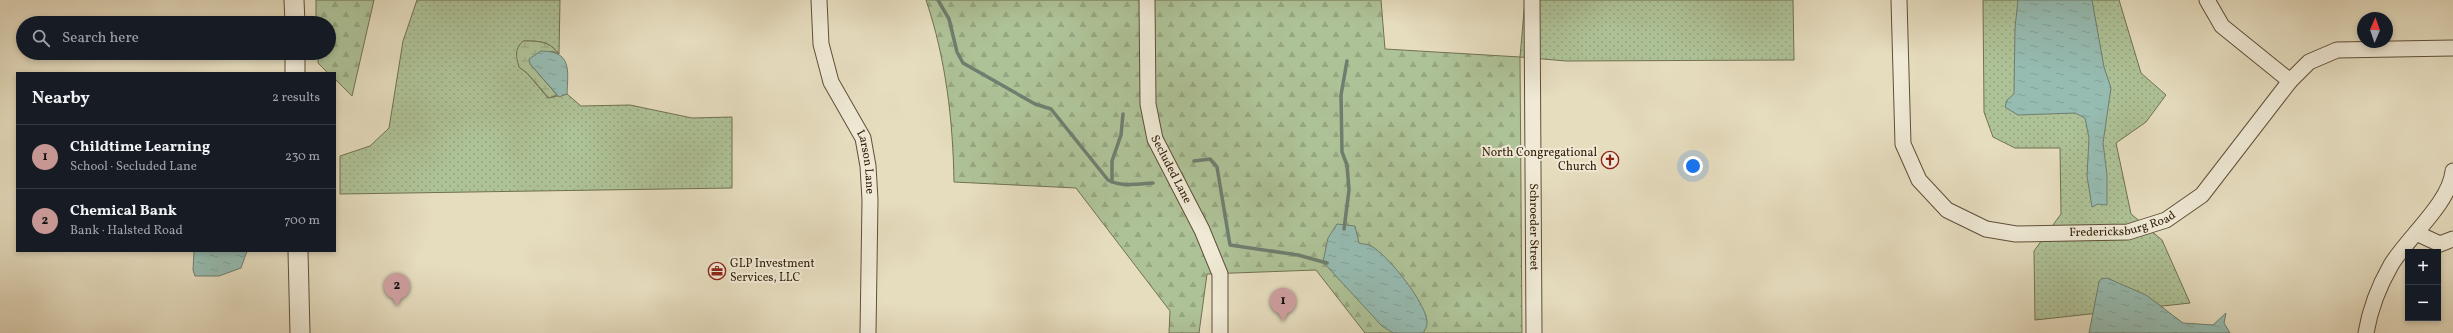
<!DOCTYPE html>
<meta charset="utf-8">
<style>
:root{--surface:#171b24;--page:#20242c;--text:#f1f3f6;--muted:#9ea1a6;--line:#363941;--accent:#c59692}
body{margin:0;font-family:Vollkorn,serif;background:var(--page);color:var(--text)}
.controls{position:absolute;right:12px;bottom:12px;display:grid;overflow:hidden;border-radius:0px;box-shadow:0 2px 6px #0003}
.controls button{width:36px;height:36px;display:grid;place-items:center;padding:0;border:0;border-bottom:1px solid var(--line);background:var(--surface);color:var(--text);font:20px sans-serif}
.compass{position:absolute;left:2357px;top:12px;width:36px;height:36px;border-radius:50%;background:var(--surface);box-shadow:0 2px 6px #0003;rotate:2deg}
.you{position:absolute;left:1693px;top:166px;width:14px;height:14px;margin:-10px;border:3px solid #fff;border-radius:50%;background:#1a73e8;box-shadow:0 0 0 6px #1a73e833}
.badge{display:grid;place-items:center;width:26px;height:26px;border-radius:50%;background:var(--accent);color:#111;font-size:13px;font-weight:700}
.pin{position:absolute;translate:-50% -33px;filter:drop-shadow(0 1px 2px #0008)}
.pin::after{content:'';position:absolute;top:21px;width:14px;height:12px;background:inherit;clip-path:polygon(0 0,100% 0,50% 100%)}
.list{margin:0;padding:0;list-style:none}
h2{display:flex;justify-content:space-between;align-items:center;height:52px;margin:0;padding:0 16px;font-size:17px}
h2 small{font-size:13px;font-weight:400;color:var(--muted)}
.list li{display:grid;grid-template-columns:26px 1fr auto;gap:12px;align-items:center;box-sizing:border-box;height:64px;padding:0 16px;border-top:1px solid var(--line)}
.list b{display:block;font-size:15px;white-space:nowrap}
.list p{margin:0;font-size:13px;white-space:nowrap;color:var(--muted)}
.list em{font-size:13px;font-style:normal;color:var(--muted)}
.icon{flex:none;width:22px;height:22px;fill:none;stroke:currentColor;stroke-width:2;stroke-linecap:round;stroke-linejoin:round}
.map{position:relative;flex:none;width:2453px;height:333px;overflow:hidden}
.search{position:absolute;background:var(--surface);box-shadow:0 2px 6px #0003;left:16px;top:16px;width:320px;height:44px;display:flex;align-items:center;gap:10px;box-sizing:border-box;padding:0 14px;border-radius:22px;color:var(--muted);font-size:15px}
.panel{position:absolute;background:var(--surface);box-shadow:0 2px 6px #0003;left:16px;top:72px;width:320px;height:180px;border-radius:0px}
.map>svg:first-child{display:block}
.grass{fill:url(#grass-dots);stroke:#717151}
.forest{fill:url(#forest-firs);stroke:#717151}
.wetland{fill:url(#wetland-marsh);stroke:#717151}
.water{fill:url(#water-ripples);stroke:#6f7e6f}
.lines{fill:none;stroke-linecap:round;stroke-linejoin:round}
.stream{stroke:#6f7e6f;stroke-width:3.5}
.minor-casing{stroke:#604f38;stroke-width:17}
.tertiary-casing{stroke:#604f38;stroke-width:21}
.minor{stroke:#efe9d5;stroke-width:15}
.tertiary{stroke:#efe9d5;stroke-width:19}
.labels{text-anchor:middle;dominant-baseline:central;stroke-width:4;stroke-linejoin:round;paint-order:stroke}
.poi-label{font-size:12px;fill:#34200b;stroke:#efe9d5;text-anchor:end}
.street-label{font-size:12px;fill:#34200b;stroke:#efe9d5}
</style>
<div class="map">
<svg width="2453" height="333" viewBox="0 0 2453 333">
<defs>
<pattern id="grass-dots" width="8" height="8" patternUnits="userSpaceOnUse"><rect width="8" height="8" fill="#aec297"/><path d="M2 2h.1M6 6h.1" fill="none" stroke="#96a681" stroke-width="1.8" stroke-linecap="round"/></pattern>
<pattern id="forest-firs" width="22" height="20" patternUnits="userSpaceOnUse"><rect width="22" height="20" fill="#aec297"/><path d="M5 1l3.5 6h-7zM16 11l3.5 6h-7z" fill="#96a681"/></pattern>
<pattern id="wetland-marsh" width="20" height="14" patternUnits="userSpaceOnUse"><rect width="20" height="14" fill="#aec297"/><path d="M1 5h8M5 5V1M11 12h8M15 12V8" fill="none" stroke="#96a681"/></pattern>
<pattern id="water-ripples" width="26" height="14" patternUnits="userSpaceOnUse"><rect width="26" height="14" fill="#96bcb2"/><path d="M2 4q2-2 4 0t4 0M15 11q2-2 4 0t4 0" fill="none" stroke="#82a198"/></pattern>
</defs>
<rect width="100%" height="100%" fill="#e6ddbf"/>
<filter id="stains"><feTurbulence type="fractalNoise" baseFrequency=".005" numOctaves="4"/><feColorMatrix values="0 0 0 0 .2 0 0 0 0 .09 0 0 0 0 .02 0 0 0 .5 -.17"/></filter>
<radialGradient id="worn" r=".72"><stop offset=".6" stop-color="#630" stop-opacity="0"/><stop offset="1" stop-color="#630" stop-opacity=".3"/></radialGradient>
<g class="grass">
<path d="M417,0H560L559,54C549,41 540,41 524,41L519,67L527,73L548,98L567,94L581,106L630,105L692,118L732,117V188L340,194V156L370,146L389,128L403,41Z"/>
<path d="M1525,0H1793L1794,60L1566,61L1520,57Z"/>
<path d="M1983,0H2119L2141,73L2166,95L2146,122L2116,143L2131,214L2162,240L2190,303L2035,320L2034,251L2061,214L2060,148H2015L1993,137L1984,112Z"/>
</g>
<g class="forest">
<path d="M316,0H374L352,96L335,79V73H328L318,63V53H329V23H316Z"/>
<path d="M926,0H1381L1385,49L1520,57L1522,333H1365L1316,270L1207,274L1199,333H1169L1170,311L1076,188L954,182C953,121 946,59 926,0Z"/>
</g>
<path class="wetland" d="M523,41C539,41 549,41 559,54L552,51L530,64L557,95L549,98L527,73L519,67C516,56 514,50 523,41Z"/>
<g class="water">
<path d="M2018,0H2092L2104,67L2111,88L2103,143L2107,175V205L2098,204L2092,207L2087,176L2089,138L2085,118L2075,113L2018,115L2005,107L2007,100L2014,94L2015,28Z"/>
<path d="M541,51C572,51 568,70 567,94L559,97L530,64L529,59Z"/>
<path d="M1337,224L1355,226L1359,243C1362,244 1367,244 1371,246C1387,254 1429,306 1427,324C1427,327 1424,331 1423,333H1393L1382,326L1323,262L1328,238Z"/>
<path d="M194,251H247L241,268L219,276H195L193,270Z"/>
<path d="M2107,278L2146,295L2183,323L2213,325L2226,313L2224,323L2230,333H2089L2099,282L2101,279Z"/>
</g>
<g class="lines">
<g class="stream">
<path d="M938,0L949,19L957,52L963,63L1035,104L1051,109L1108,180C1121,187 1138,184 1153,183"/>
<path d="M1194,161L1210,159L1217,167L1230,245L1298,255L1327,263"/>
<path d="M1112,182V161L1121,135L1123,114"/>
<path d="M1344,229L1349,190L1347,165L1342,152L1341,95L1347,61"/>
</g>
<defs>
<g id="minor">
<path id="s1" d="M819,0L821,44L831,82L863,138L868,166L870,200L868,333"/>
<path id="s2" d="M1147,0L1148,104L1155,139L1202,230L1220,274V333"/>
<path id="s3" d="M1532,0L1534,333"/>
<path id="s4" d="M1899,0L1903,144L1919,180L1947,210L1986,229L2016,234L2128,232L2166,220L2202,195L2290,81L2309,62L2337,50L2453,48"/>
<path d="M2207,0L2222,26L2290,81"/>
<path d="M2416,233L2440,244L2453,239"/>
<path d="M2366,333C2370,309 2379,286 2391,265C2407,238 2450,203 2453,171"/>
</g>
<g id="tertiary">
<path d="M294,0L295,23"/>
<path d="M295,53V73"/>
<path d="M298,251L300,333"/>
</g>
</defs>
<use href="#minor" class="minor-casing"/>
<use href="#tertiary" class="tertiary-casing"/>
<use href="#minor" class="minor"/>
<use href="#tertiary" class="tertiary"/>
</g>
<defs>
<symbol id="church-ring" viewBox="-11 -11 22 22"><circle r="9.5" fill="#efe9d5" stroke="#8f2418" stroke-width="1.5"/><path d="M-1.2-6h2.4v3.5h3.3v2.4h-3.3V6h-2.4V-.1h-3.3v-2.4h3.3Z" fill="#8f2418"/></symbol>
<symbol id="office-ring" viewBox="-11 -11 22 22"><circle r="9.5" fill="#efe9d5" stroke="#8f2418" stroke-width="1.5"/><path d="M-6-3h4V-5.5h4V-3h4V5H-6ZM-1-4.5V-3h2v-1.5ZM-6 0V1H6V0Z" fill="#8f2418"/></symbol>
</defs>
<g fill-rule="evenodd">
<use href="#church-ring" x="1600" y="150" width="20" height="20"/>
<use href="#office-ring" x="707" y="261" width="20" height="20"/>
</g>
<g class="labels">
<g class="poi-label">
<text x="1597" y="153">North Congregational<tspan x="1597" dy="14">Church</tspan></text>
<text x="730" y="264" text-anchor="start">GLP Investment<tspan x="730" dy="14">Services, LLC</tspan></text>
</g>
<g class="street-label">
<text stroke="none"><textPath href="#s1" startOffset="172">Larson Lane</textPath></text>
<text stroke="none"><textPath href="#s2" startOffset="174">Secluded Lane</textPath></text>
<text stroke="none"><textPath href="#s4" startOffset="406">Fredericksburg Road</textPath></text>
<text stroke="none"><textPath href="#s3" startOffset="227">Schroeder Street</textPath></text>
</g>
</g>
<rect width="100%" height="100%" filter="url(#stains)"/>
<rect width="100%" height="100%" fill="url(#worn)"/>
</svg>
<div class="controls">
<button>+</button>
<button>−</button>
</div>
<svg class="compass" viewBox="-18 -18 36 36"><path d="M0-13l5 13h-10z" fill="#e53935"/><path d="M0 13l5-13h-10z" fill="#9ea1a6"/></svg>
<div class="you"></div>
<div class="pin badge" style="left:1283px;top:321px">1</div>
<div class="pin badge" style="left:397px;top:306px">2</div>
<div class="search"><svg class="icon" aria-label="search" viewBox="0 0 24 24"><circle cx="10" cy="10" r="6"/><path d="M15 15l6 6"/></svg>Search here</div>
<section class="panel">
<h2>Nearby<small>2 results</small></h2>
<ul class="list">
<li><span class="badge">1</span><div><b>Childtime Learning</b><p>School · Secluded Lane</p></div><em>230 m</em></li>
<li><span class="badge">2</span><div><b>Chemical Bank</b><p>Bank · Halsted Road</p></div><em>700 m</em></li>
</ul>
</section>
</div>
